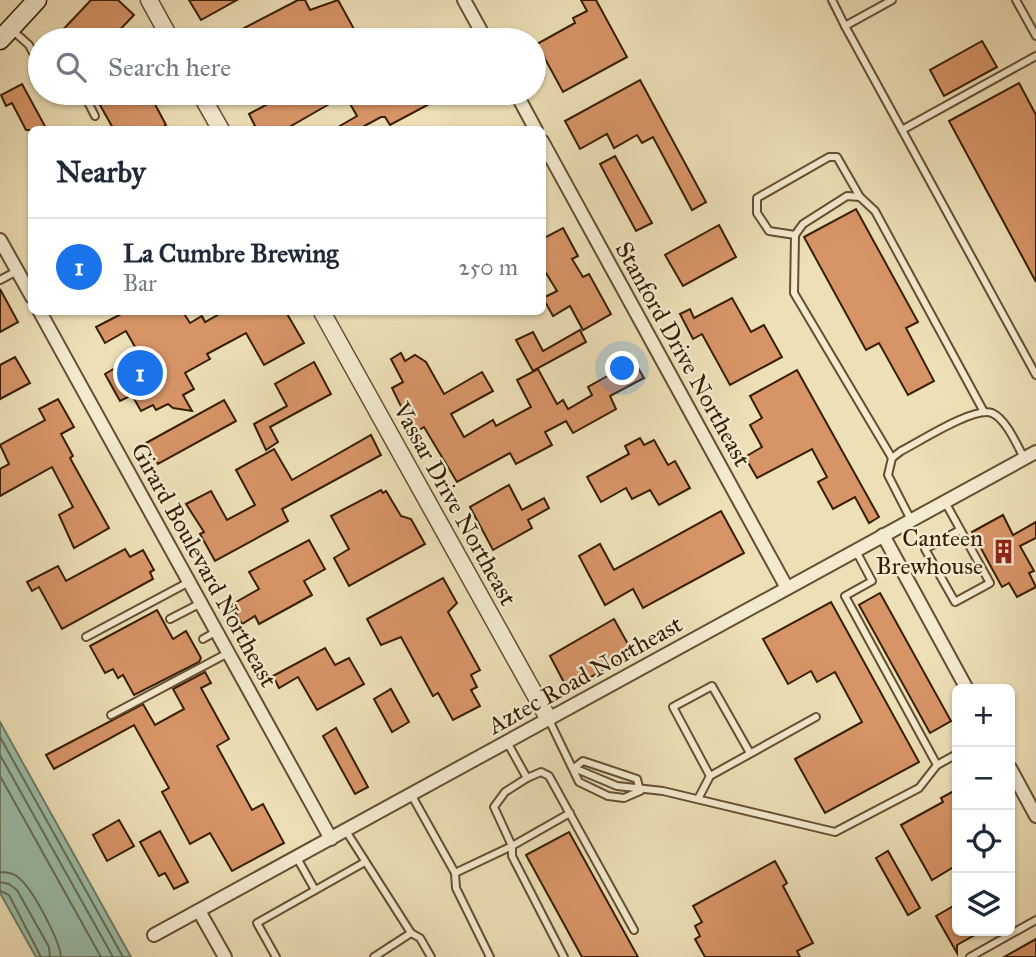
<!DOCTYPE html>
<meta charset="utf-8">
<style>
:root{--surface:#fff;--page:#f6f6f7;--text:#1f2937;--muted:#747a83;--line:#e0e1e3;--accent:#1a73e8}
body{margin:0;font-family:"IM FELL Great Primer",serif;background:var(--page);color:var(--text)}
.controls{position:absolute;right:21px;bottom:21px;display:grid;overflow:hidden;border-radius:10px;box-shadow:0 2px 5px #0004}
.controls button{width:63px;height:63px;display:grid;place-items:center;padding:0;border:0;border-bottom:2px solid var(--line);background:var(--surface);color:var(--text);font:35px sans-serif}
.you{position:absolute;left:623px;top:369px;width:24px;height:24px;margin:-18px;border:5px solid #fff;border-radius:50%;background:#1a73e8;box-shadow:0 0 0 10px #1a73e833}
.badge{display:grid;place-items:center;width:46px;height:46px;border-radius:50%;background:var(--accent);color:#fff;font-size:23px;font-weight:700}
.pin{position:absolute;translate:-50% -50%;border:4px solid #fff;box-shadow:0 2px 7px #0006}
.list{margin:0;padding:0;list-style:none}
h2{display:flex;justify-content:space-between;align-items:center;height:91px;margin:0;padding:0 28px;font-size:30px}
h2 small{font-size:23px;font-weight:400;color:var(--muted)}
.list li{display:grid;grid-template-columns:46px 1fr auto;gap:21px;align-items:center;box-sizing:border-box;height:98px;padding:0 28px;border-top:2px solid var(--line)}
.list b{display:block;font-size:26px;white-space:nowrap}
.list p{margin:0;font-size:23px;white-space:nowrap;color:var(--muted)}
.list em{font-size:23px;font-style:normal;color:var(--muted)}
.icon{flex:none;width:38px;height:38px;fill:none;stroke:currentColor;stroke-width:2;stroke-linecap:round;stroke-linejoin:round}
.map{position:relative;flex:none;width:1036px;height:957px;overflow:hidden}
.search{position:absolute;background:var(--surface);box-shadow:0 2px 5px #0004;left:28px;top:28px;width:518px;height:77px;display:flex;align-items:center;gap:18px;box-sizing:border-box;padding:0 24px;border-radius:38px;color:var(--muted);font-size:26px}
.panel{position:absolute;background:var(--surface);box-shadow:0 2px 5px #0004;left:28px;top:126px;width:518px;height:189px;border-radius:10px}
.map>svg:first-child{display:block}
.water{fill:#9abda9;stroke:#727d67;stroke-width:2}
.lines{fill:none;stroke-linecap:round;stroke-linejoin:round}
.shore{stroke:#686e56;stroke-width:2}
.building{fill:#d79467;stroke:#371e03;stroke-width:2}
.service-casing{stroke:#644e30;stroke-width:10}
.minor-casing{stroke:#644e30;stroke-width:16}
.tertiary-casing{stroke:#644e30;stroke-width:19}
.secondary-casing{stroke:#371e03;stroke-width:21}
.service{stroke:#f3ead0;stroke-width:6}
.minor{stroke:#f3ead0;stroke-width:12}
.tertiary{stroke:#f3ead0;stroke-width:16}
.secondary{stroke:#f3ead0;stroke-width:18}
.labels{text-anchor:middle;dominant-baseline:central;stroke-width:5;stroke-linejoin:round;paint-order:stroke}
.street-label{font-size:24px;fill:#371e03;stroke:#f3ead0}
.poi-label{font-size:24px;fill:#371e03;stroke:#f3ead0;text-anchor:end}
</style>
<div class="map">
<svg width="1036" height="957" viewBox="0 0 1036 957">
<rect width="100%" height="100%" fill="#eddfb6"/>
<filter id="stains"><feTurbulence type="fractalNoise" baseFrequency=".00286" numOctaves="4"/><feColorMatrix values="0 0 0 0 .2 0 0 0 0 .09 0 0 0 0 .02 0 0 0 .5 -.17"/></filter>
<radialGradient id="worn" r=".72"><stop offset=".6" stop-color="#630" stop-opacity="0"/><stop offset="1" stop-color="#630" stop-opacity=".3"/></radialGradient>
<path class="water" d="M0,722L131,957H36L0,893Z"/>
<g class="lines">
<g class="shore">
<path d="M0,737L123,957"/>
<path d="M0,755L113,957"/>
<path d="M0,776L101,957"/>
<path d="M0,872C8,872 15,873 20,879C33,890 60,941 61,957"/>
<path d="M0,882L9,884L17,890L49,947L50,957"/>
<path d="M0,891L9,895L41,957"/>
</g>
</g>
<g class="building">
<path d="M91,0H118L134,15L110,40H64L58,35Z"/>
<path d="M189,0H237L201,20Z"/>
<path d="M298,0H305L310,10L338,0L360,40H221Z"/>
<path d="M581,0H596L627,57L563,92L537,44L575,23L573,18L587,11Z"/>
<path d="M982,41L997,67L944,96L930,70Z"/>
<path d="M640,80L706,202L692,210L653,137L642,143L637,135L614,148L607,134L580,149L565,121Z"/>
<path d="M1019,83L1036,115V282L949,121Z"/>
<path d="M22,84L47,130H26L12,103L6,106L1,95Z"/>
<path d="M106,93H149L166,125L158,130H114L96,98Z"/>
<path d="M288,93H304L309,101L325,93H358L361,100L375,93H450L390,125L385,117H381L357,130H333L357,116L345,95L284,130H257L249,114Z"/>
<path d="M615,156L652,223L636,231L600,164Z"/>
<path d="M856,209L918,322L906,328L934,381L908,395L879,343L866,350L804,237Z"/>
<path d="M719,225L736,257L683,286L665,255Z"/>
<path d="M563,228L578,256L572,259L583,277L589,274L611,314L583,330L570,306L553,316L543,298L557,291L546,273L542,275V239Z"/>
<path d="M0,289L18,322L0,332Z"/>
<path d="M732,298L751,332L764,325L782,357L730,385L702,334L693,339L680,314L690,309L694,318Z"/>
<path d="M125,312H183L190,323L202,316L205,322L223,312H286L304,343L264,365L246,333L207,354L210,359L185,373L194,389L183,395L192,411L173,408L168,404L156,410L153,405L141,411L132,395L120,401L105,374L139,354L126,331L105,343L96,327Z"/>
<path d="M580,330L586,342L533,371L516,340L533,332L543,351Z"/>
<path d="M401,353L405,361L415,355L426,362L444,394L482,372L493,391L451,414L464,437L493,420L496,426L531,407L517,380L538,369L557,404L563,400L568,409L592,395L588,387L634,361L644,378L610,396L616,409L573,433L566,421L545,432L552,445L516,464L510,453L457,482L424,427L414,433L392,388L403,382L391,359Z"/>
<path d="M15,357L30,383L0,399V365Z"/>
<path d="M314,362L331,394L270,427L278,442L266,450L254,424L287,406L275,384Z"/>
<path d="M797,370L879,517L869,523L855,497L833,509L818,482L827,477L812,449L757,478L745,457L762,447L750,425L762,418L750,396Z"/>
<path d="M58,399L74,427L61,434L73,456L70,458L109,528L74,548L59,515L73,507L52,467L0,496V469L9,464L0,445L45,420L39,409Z"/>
<path d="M224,400L236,421L158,464L146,443Z"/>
<path d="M371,435L381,455L282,509L288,521L215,561L200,534L204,532L186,504L211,491L227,520L255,505L236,470L274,449L292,480Z"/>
<path d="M640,438L644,445L654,440L668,465L675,461L690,488L659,505L650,490L632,499L626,488L601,502L587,477L629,454L625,446Z"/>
<path d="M509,485L522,510L544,498L549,508L528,520L532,528L493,550L470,507Z"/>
<path d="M381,490L383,493L386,491L401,516L411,519L425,544L349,586L334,558L349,549L331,516Z"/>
<path d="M721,511L744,553L643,608L633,589L605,605L579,556L600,544L614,570Z"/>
<path d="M1003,515L1013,535L1036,522V538L1020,546L1034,571L1029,573L1036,587L1017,597L1009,583L1002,587L972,532Z"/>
<path d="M309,540L325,569L304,581L312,595L259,624L255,616L242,624L231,605L259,589L249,572Z"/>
<path d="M125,549L130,557L143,550L154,570L150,572L153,579L62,629L39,587L32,591L27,582L58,566L66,581Z"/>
<path d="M443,578L457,603L448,612L480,670L471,675L477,687L471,690L480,706L453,720L438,693L433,696L401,637L381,645L367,619Z"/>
<path d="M880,593L951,721L930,733L859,605Z"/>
<path d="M831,602L919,762L825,813L795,759L862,722L835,672L817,682L811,671L788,684L763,639Z"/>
<path d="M157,610L173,639L186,631L201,658L199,662L134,695L123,675L118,678L113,669L105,673L90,646Z"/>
<path d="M614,619L633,653L568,690L550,656Z"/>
<path d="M325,648L335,665L349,658L364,684L317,710L298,677L279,688L273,676Z"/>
<path d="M205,672L211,683L201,688L229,739L217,746L252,810L263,804L284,843L232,871L210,833L190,844L162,792L169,788L134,725L54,769L46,755L143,704L155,725L184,709L173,689Z"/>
<path d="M391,689L409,722L392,732L374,699Z"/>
<path d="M336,728L368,787L355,794L323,736Z"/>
<path d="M954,791L957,798V865L932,880L901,825L943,802L941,798Z"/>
<path d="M119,820L134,846L107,861L93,835Z"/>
<path d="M160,831L188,882L174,889L165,873L159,876L140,842Z"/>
<path d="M569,832L638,957H582L526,855Z"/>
<path d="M888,851L920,908L908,915L876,858Z"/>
<path d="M775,861L787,883L783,886L813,943L797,951L800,957H705L695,939L700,936L695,926L702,922L693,906Z"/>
<path d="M957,904V931H982L957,945V953L936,916Z"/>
<path d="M1036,939V957H1004Z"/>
</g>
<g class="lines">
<defs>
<g id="service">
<path d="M832,0L845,26"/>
<path d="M892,0L845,26L902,130"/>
<path d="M1016,0L1036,36"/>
<path d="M11,29L29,45L40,66"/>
<path d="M143,40L163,29"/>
<path d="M1036,56L902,130L1036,375"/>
<path d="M87,93L84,94L95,116"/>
<path d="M795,235L769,231L757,213V198L829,157H837L860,197"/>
<path d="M0,280L17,271"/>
<path d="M892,458L794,293L795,235L803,224L847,196L860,197L875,211L984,412"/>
<path d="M945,502C960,529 975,556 990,583L955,602L925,549L960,530"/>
<path d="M911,520L888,475L892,458L901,451C919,442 974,406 992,413C1006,419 1017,445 1024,458"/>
<path d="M856,551L872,581L845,596L937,765L957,754"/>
<path d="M170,619L201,603"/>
<path d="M86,637L189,582"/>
<path d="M203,639L217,631"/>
<path d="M111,715L228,653"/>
<path d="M549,720L579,782L608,796L624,798L640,791"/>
<path d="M507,742L527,778L541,772L549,776L634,930"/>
<path d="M574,768L617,786L663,791L835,832L919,788L937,765"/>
<path d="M574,768L583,761L637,779L640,791"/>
<path d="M710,776L673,707L712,686L750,753"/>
<path d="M527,778L505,792L494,807L512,846L570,813"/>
<path d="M412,796L455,873"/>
<path d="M698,799L710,776L816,717"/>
<path d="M346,831L411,933L420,938L431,957"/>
<path d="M297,858L315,890"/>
<path d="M276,957L257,923L365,862"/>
<path d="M374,957L411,933"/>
<path d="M490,957L456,888L455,873L512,846V856L564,957"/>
<path d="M970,957L1036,920"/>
</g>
<g id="minor">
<path d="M464,0L486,40"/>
<path d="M516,93L536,130"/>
<path d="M542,141L787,588"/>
<path d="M0,240L32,297"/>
<path d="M40,312L331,839"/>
<path d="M883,535L967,689"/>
<path d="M1010,768L1036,816"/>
<path d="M199,911L225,957"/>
<path d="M154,935L1036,452"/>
</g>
<g id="tertiary">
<path d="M149,0L171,40"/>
<path d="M200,93L221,130"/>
<path d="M322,312L548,718"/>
</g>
<path id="secondary" d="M0,40L37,0"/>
</defs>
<use href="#service" class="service-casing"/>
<use href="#minor" class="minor-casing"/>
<use href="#tertiary" class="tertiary-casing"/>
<use href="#secondary" class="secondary-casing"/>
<use href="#service" class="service"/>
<use href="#minor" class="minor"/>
<use href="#tertiary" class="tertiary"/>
<use href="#secondary" class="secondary"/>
</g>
<defs>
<symbol id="building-bare" viewBox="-9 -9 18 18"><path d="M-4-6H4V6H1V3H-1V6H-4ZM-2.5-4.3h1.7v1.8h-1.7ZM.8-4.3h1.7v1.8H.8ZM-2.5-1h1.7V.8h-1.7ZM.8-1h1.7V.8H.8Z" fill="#8f2418" stroke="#f3ead0" stroke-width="2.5" paint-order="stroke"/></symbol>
</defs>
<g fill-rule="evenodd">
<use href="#building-bare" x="986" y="534" width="35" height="35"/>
</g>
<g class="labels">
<g class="street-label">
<text transform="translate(683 354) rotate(61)">Stanford Drive Northeast</text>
<text transform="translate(455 504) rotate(61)">Vassar Drive Northeast</text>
<text transform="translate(204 565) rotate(61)">Girard Boulevard Northeast</text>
<text transform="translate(585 675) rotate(-29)">Aztec Road Northeast</text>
</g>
<g class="poi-label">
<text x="983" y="538">Canteen<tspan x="983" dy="28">Brewhouse</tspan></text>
</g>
</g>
<rect width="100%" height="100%" filter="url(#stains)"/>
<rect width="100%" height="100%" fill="url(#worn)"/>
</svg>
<div class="controls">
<button>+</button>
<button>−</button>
<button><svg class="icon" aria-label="locate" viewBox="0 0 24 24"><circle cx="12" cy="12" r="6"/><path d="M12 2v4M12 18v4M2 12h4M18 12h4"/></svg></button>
<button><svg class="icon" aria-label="layers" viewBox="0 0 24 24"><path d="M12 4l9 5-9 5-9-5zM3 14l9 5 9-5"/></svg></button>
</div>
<div class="you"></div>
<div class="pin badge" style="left:140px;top:373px">1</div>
<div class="search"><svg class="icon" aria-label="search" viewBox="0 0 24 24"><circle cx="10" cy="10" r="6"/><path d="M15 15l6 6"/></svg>Search here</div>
<section class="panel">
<h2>Nearby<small></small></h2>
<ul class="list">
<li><span class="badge">1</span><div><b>La Cumbre Brewing</b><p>Bar</p></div><em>250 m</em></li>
</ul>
</section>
</div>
